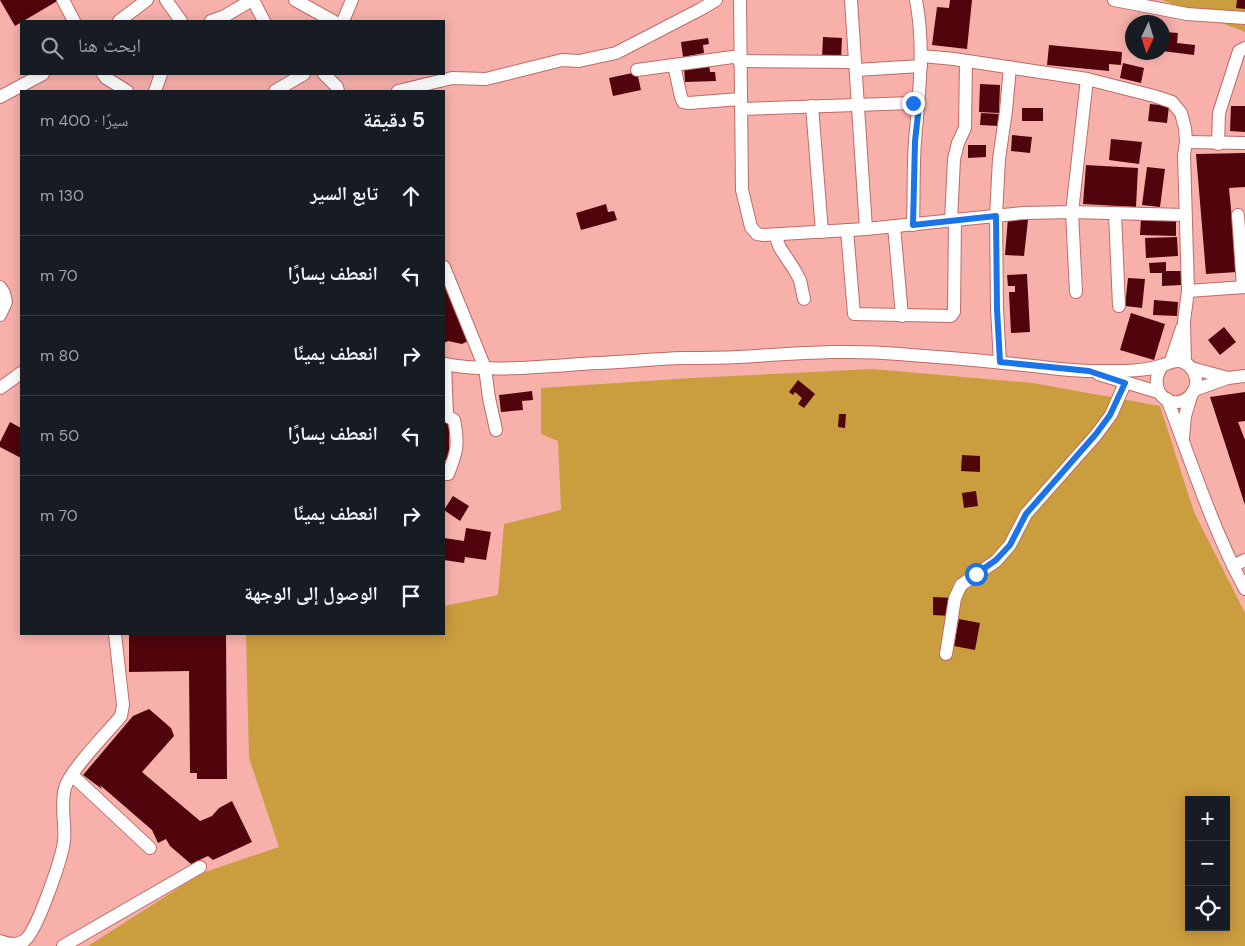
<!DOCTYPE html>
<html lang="ar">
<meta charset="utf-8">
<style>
:root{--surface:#171b24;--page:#20242c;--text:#f1f3f6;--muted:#9ea1a6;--line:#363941}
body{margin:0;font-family:"DM Sans","Noto Naskh Arabic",sans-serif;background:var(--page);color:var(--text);direction:rtl}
.controls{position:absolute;right:15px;bottom:15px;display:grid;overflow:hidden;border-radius:0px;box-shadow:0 2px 12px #0003}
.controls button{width:45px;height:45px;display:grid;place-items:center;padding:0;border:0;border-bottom:1px solid var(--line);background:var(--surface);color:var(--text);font:25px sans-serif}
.compass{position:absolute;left:1125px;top:15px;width:45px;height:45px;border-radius:50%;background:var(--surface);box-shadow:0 2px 12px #0003;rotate:184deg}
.stop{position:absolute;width:15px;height:15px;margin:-11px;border:4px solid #1a73e8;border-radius:50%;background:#fff}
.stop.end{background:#1a73e8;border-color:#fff;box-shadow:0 1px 5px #0008}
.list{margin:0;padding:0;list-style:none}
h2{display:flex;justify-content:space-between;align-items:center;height:65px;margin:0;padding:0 20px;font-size:21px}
h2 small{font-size:16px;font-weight:400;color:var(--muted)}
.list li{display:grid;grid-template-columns:32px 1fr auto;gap:15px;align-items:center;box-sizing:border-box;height:80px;padding:0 20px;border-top:1px solid var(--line)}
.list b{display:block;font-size:19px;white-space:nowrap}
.list em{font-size:16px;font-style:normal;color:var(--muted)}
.icon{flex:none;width:28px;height:28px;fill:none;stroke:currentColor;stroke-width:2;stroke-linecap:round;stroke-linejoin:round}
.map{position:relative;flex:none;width:1245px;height:946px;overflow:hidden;direction:ltr}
.search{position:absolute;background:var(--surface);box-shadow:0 2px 12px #0003;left:20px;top:20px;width:425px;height:55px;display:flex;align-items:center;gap:12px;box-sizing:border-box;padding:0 18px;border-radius:0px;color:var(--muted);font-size:19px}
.panel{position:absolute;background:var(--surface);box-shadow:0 2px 12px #0003;left:20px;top:90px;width:425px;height:545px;border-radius:0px;direction:rtl}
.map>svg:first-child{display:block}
.green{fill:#ca9d3e;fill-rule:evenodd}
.building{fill:#50040c}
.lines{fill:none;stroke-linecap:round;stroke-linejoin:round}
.minor-casing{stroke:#be6b67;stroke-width:14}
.minor{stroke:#fff;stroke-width:12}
.route{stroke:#1a73e8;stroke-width:6}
</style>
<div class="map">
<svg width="1245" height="946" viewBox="0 0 1245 946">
<rect width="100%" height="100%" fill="#f8b0ab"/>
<g class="green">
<path d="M1162,0H1245V32Z"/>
<path d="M872,369L1033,383L1160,406L1194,512L1245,613V946H88L202,873L279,847L249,758L246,634H444V606L498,595L504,524L561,510L558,441L541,434V388L692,378ZM1189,800H1226V927H1189Z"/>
</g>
<g class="building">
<path d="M0,0H59L15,26Z"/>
<path d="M950,0H972L967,49L932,45L937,7L949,8Z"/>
<path d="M1237,0H1245V9L1236,8Z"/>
<path d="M1165,32L1178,33L1177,43L1195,45L1194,55L1162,51Z"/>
<path d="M823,37L842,38L841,59L822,58Z"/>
<path d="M708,38L709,44L703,45L704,53L683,57L681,42Z"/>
<path d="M1049,45L1122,52L1121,65L1109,64V71L1047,65Z"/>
<path d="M1123,63L1144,68L1141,83L1120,78Z"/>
<path d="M709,64L710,72H715L716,81L685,82L684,65Z"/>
<path d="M637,72L641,90L613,96L609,78Z"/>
<path d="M980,84L1000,85L999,113L979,112Z"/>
<path d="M1150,104L1169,106L1167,123L1148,121Z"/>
<path d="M1231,106H1245V132L1230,131Z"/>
<rect x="1022" y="108" width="21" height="13"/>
<path d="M981,113L1000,114L999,126L980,125Z"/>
<path d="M1012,135L1032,137L1030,153L1011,151Z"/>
<path d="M1111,139L1142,142L1139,164L1109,160Z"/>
<path d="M968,145H986V157L968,158Z"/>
<path d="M1245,153V187L1229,188L1237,272L1206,274L1196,154Z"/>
<path d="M1086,165L1138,168L1136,207L1083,204Z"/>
<path d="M1147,167L1165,169L1160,207L1142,205Z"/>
<path d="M606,204L608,212L614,211L617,220L581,230L576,213Z"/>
<path d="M1008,218L1028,220L1024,256L1005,255Z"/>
<path d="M1141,218H1176V236L1140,235Z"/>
<path d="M1177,237L1178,256L1146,258L1145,238Z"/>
<path d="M1166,262V271H1181L1182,285L1162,286V273H1150L1149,263Z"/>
<path d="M1027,274L1030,332L1011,333L1009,292H1015V286H1008L1007,275Z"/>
<path d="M1128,278L1145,279L1142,308L1125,306Z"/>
<path d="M444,279L472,339L462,344L448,341L444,343Z"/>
<path d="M1154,300L1178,302L1177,316L1153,315Z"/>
<path d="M1131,313L1165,324L1154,360L1120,350Z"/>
<path d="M1224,327L1236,342L1220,355L1208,340Z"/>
<path d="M798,380L815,394L804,408L798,404L802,398L795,392L793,395L789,392Z"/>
<path d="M532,391L533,400L522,401L523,410L501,412L499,395Z"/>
<path d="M1245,392V421L1238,422L1245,440V505L1210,397Z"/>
<path d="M839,414H846L845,428L838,427Z"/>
<path d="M10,422L21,428V458L0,447V442Z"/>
<rect x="444" y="422" width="5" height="38"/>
<path d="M962,455L980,456V472L961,471Z"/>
<path d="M976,491L978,506L964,508L962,493Z"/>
<path d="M453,496L469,506L460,521L444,510Z"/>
<path d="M466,528L491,532L486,560L465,557L464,563L444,560V538L464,541Z"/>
<path d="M933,597L953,598L952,616L933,615Z"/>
<path d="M959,619L980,623L975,650L954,646Z"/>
<path d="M129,634H226L227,779H197V773H190L189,671L129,672Z"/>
<path d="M149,709L171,728L174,736L142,772L200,821L212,816L219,808L232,801L252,842L213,860L208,856L191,864L170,846L166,839L158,843L152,830L100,785L102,789L83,775L133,716Z"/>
</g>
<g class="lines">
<defs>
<g id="minor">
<path d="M63,0L74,21"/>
<path d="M166,0L181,21"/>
<path d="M253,0L264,21"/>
<path d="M295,0L333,21"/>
<path d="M740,0L742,190L751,227L757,234L764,235L866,229L1024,213L1072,212L1185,215"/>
<path d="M851,0L866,229"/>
<path d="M1114,0L1187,14L1245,18"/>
<path d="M119,21L147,0"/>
<path d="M211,21L223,17L252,0"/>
<path d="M343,21L352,0"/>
<path d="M922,56L954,59L1087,79L1154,96L1172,102L1181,113L1185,128L1186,142L1184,155L1188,291L1184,321L1185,363"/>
<path d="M739,61L855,62"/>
<path d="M674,65L681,97L683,102L689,103L740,99"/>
<path d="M637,70L740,56"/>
<path d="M856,70L921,66"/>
<path d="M103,74L106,78L127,91"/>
<path d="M324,74L337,87L338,91"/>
<path d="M155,91L161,74"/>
<path d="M275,91L304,74"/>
<path d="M398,91L452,78L486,79L562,60L579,61L616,53L701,9L716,0"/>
<path d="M0,97L43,74"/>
<path d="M812,106L822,232"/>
<path d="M741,109L913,103L918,101"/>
<path d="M1186,142L1245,143"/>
<path d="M1218,144L1219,113L1239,51L1245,48"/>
<path d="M1115,214L1119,306"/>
<path d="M1238,215L1243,287"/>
<path d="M951,221L954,159L958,143L965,128L966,61"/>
<path d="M913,225C914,197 913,168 915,141C919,94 925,47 916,0"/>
<path d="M894,226L902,316"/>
<path d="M847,230L854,314L951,316L954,312L955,220"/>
<path d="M775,235L780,248L794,269L800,280L804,299"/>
<path d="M444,267L485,368L489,398L496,430"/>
<path d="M0,287L4,293L6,302L0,315"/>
<path d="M1188,291L1245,287"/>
<path d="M1076,292L1072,212L1087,79"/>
<path d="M1171,361L1182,328"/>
<path d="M1000,362L997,309L996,216L999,159L1006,111L1010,67"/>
<path d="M444,364C493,373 547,366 597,363C625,362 654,359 682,358C701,358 719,358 738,357C792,354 845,349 899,354C938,357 976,360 1014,364C1042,366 1071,372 1099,371C1120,371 1143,372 1163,365C1170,363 1175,359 1183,362C1197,368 1201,387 1189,397C1169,414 1145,387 1163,365"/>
<path d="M1191,368L1228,378"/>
<path d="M1098,374L1158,392"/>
<path d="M0,388L21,373"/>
<path d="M1194,390L1228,378L1245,376"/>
<path d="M1167,399C1192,463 1212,528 1245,589"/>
<path d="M1183,438L1185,416L1192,393"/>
<path d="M444,474H448C457,452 459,444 454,420L447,416L445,364"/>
<path d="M1233,566L1245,560"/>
<path d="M946,654L955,598L961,585L996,561L1010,545L1026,514L1096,435L1111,415L1125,383"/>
<path d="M72,775L150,848"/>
<path d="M0,941C8,944 18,946 25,940C37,931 62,858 64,841C66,824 60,806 65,788C70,770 108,732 121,716L123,705L115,634"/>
<path d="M63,946L200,867"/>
</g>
</defs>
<use href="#minor" class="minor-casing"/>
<use href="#minor" class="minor"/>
</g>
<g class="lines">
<path class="route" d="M913,103L918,101V115L915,141L913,225L996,216L997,309L1000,362L1089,371L1125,383L1110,415L1096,434L1026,514L1010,545L996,560L976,574"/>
</g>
</svg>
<div class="controls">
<button>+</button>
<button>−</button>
<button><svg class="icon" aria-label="locate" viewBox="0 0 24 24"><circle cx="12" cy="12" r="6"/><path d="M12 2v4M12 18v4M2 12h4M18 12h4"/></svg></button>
</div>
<svg class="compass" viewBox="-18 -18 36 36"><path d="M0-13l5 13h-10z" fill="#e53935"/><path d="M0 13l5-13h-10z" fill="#9ea1a6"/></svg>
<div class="stop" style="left:976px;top:574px"></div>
<div class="stop end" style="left:913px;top:103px"></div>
<div class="search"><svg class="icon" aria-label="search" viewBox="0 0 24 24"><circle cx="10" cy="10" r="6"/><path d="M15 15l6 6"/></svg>ابحث هنا</div>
<section class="panel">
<h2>5 دقيقة<small>سيرًا · 400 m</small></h2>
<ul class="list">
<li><svg class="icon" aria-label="ahead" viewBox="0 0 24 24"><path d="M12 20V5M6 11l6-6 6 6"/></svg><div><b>تابع السير</b></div><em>130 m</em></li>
<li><svg class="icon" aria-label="left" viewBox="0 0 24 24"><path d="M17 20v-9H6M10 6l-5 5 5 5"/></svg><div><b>انعطف يسارًا</b></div><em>70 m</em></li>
<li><svg class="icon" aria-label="right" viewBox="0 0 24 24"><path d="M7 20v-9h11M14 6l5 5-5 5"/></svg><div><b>انعطف يمينًا</b></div><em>80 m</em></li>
<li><svg class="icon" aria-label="left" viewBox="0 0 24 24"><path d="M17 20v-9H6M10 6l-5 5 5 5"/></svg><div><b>انعطف يسارًا</b></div><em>50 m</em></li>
<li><svg class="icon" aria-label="right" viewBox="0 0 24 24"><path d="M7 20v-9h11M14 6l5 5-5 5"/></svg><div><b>انعطف يمينًا</b></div><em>70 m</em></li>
<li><svg class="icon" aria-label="arrive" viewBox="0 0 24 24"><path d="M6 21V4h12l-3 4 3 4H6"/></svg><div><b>الوصول إلى الوجهة</b></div></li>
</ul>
</section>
</div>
